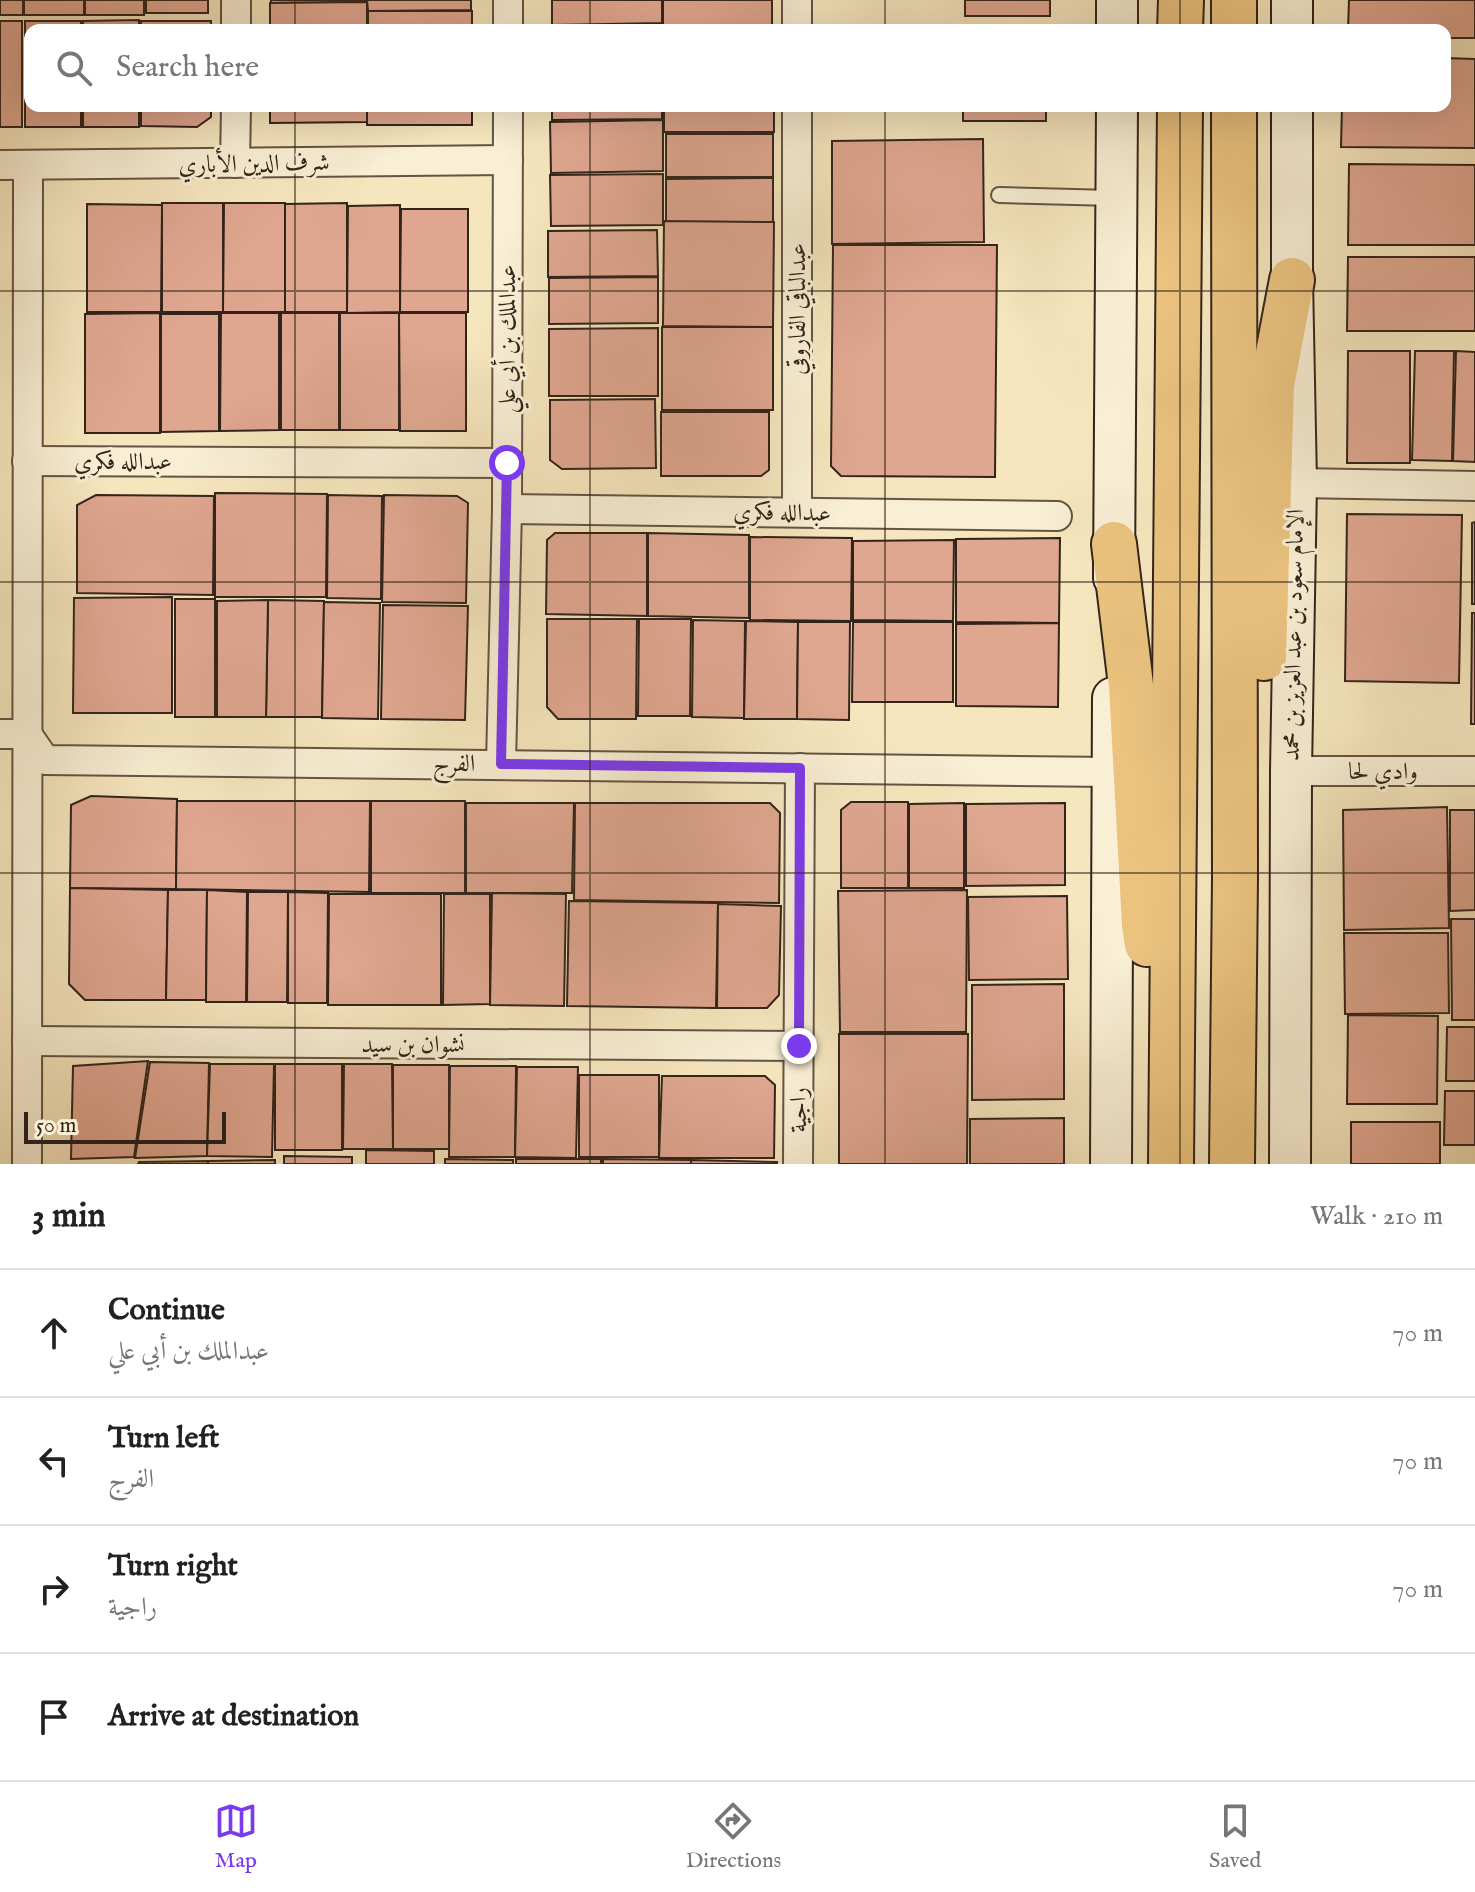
<!DOCTYPE html>
<meta charset="utf-8">
<style>
body{margin:0;font-family:"IM FELL English",Amiri,serif;background:#f6f6f6;color:#222}
.scale{position:absolute;left:24px;bottom:20px;width:202px;box-sizing:border-box;padding-left:8px;border:4px solid #32241a;border-top:0;font-size:22px;line-height:28px;white-space:nowrap;color:#32241a;-webkit-text-stroke:6px #f9efd5;paint-order:stroke}
.stop{position:absolute;width:24px;height:24px;margin:-18px;border:6px solid #7c3aed;border-radius:50%;background:#fff}
.stop.end{background:#7c3aed;border-color:#fff;box-shadow:0 2px 8px #0008}
.list{margin:0;padding:0;list-style:none}
h2{display:flex;justify-content:space-between;align-items:center;height:104px;margin:0;padding:0 32px;font-size:34px}
h2 small{font-size:26px;font-weight:400;color:#767676}
.list li{display:grid;grid-template-columns:52px 1fr auto;gap:24px;align-items:center;box-sizing:border-box;height:128px;padding:0 32px;border-top:2px solid #e0e0e0}
.list b{display:block;font-size:30px;white-space:nowrap}
.list p{margin:0;font-size:26px;white-space:nowrap;color:#767676}
.list em{font-size:26px;font-style:normal;color:#767676}
.icon{flex:none;width:44px;height:44px;fill:none;stroke:currentColor;stroke-width:2;stroke-linecap:round;stroke-linejoin:round}
.map{position:relative;flex:none;width:1475px;height:1164px;overflow:hidden}
.search{position:absolute;background:#fff;box-shadow:0 8px 32px #0002;left:24px;right:24px;top:24px;height:88px;display:flex;align-items:center;gap:20px;box-sizing:border-box;padding:0 28px;border-radius:16px;color:#767676;font-size:30px}
.sheet{height:616px;background:#fff}
nav{display:flex;justify-content:space-around;align-items:center;box-sizing:border-box;height:112px;border-top:2px solid #e0e0e0;background:#fff;font-size:22px;color:#767676}
nav a{display:grid;justify-items:center;gap:4px}
nav .on{color:#7c3aed}
.map>svg:first-child{display:block}
</style>
<div class="map">
<svg width="1475" height="1164" viewBox="0 0 1475 1164">
<rect width="100%" height="100%" fill="#f6e6be"/>
<filter id="stains"><feTurbulence type="fractalNoise" baseFrequency=".0025" numOctaves="4"/><feColorMatrix values="0 0 0 0 .2 0 0 0 0 .09 0 0 0 0 .02 0 0 0 .5 -.17"/></filter>
<radialGradient id="worn" r=".72"><stop offset=".6" stop-color="#630" stop-opacity="0"/><stop offset="1" stop-color="#630" stop-opacity=".3"/></radialGradient>
<g fill="#dfa690" stroke="#32241a" stroke-width="2">
<rect x="0" y="0" width="23" height="15"/>
<rect x="24" y="0" width="60" height="15"/>
<rect x="85" y="0" width="59" height="15"/>
<rect x="146" y="0" width="62" height="13"/>
<path d="M271 0H367V2L271 3Z"/>
<path d="M367 0H471V10L368 11Z"/>
<path d="M552 0H662V23L552 25Z"/>
<rect x="663" y="0" width="109" height="30"/>
<rect x="965" y="0" width="85" height="16"/>
<path d="M1349 0H1475V38H1445V30H1348Z"/>
<path d="M367 2V30H270V3Z"/>
<rect x="368" y="11" width="104" height="19"/>
<path d="M139 20V30H83V21Z"/>
<rect x="0" y="21" width="22" height="106"/>
<path d="M25 21H81V30H30V106H81V127H25Z"/>
<rect x="141" y="21" width="70" height="9"/>
<path d="M662 25V30H552V26Z"/>
<path d="M1445 58 1475 59V148L1341 147 1342 106H1445Z"/>
<rect x="83" y="106" width="56" height="21"/>
<path d="M141 106H211V117L197 127 141 126Z"/>
<path d="M270 106H367V122L270 123Z"/>
<rect x="367" y="106" width="105" height="19"/>
<path d="M552 106H662V119L552 120Z"/>
<rect x="664" y="106" width="110" height="26"/>
<rect x="963" y="106" width="83" height="15"/>
<path d="M663 120V171L551 173 550 122Z"/>
<rect x="666" y="134" width="107" height="43"/>
<path d="M983 139 984 242 832 244V141Z"/>
<path d="M1349 164 1475 165V245H1348Z"/>
<path d="M663 174V225L551 226 550 175Z"/>
<path d="M773 178V222H666V179Z"/>
<rect x="162" y="203" width="61" height="109"/>
<path d="M224 203H285V312H223Z"/>
<path d="M347 203V312H285V204Z"/>
<path d="M87 204 162 205 161 312H87Z"/>
<path d="M400 205V312L347 313 348 206Z"/>
<path d="M401 209H468V312H400Z"/>
<path d="M664 221 774 222 773 327 663 326Z"/>
<path d="M657 230 658 276 548 277V231Z"/>
<path d="M833 245H997L995 477 841 476 831 466Z"/>
<path d="M1348 257H1475V331H1347Z"/>
<path d="M658 277V323L549 324V278Z"/>
<path d="M160 313V433H85V314Z"/>
<path d="M221 313H279V430L220 431Z"/>
<rect x="281" y="313" width="58" height="117"/>
<rect x="340" y="313" width="59" height="117"/>
<path d="M399 313H466V431H400Z"/>
<path d="M161 314H219V431L161 432Z"/>
<rect x="662" y="327" width="111" height="83"/>
<path d="M658 328V396H549V329Z"/>
<path d="M1348 351H1410V463H1347Z"/>
<path d="M1415 351H1454L1452 461 1412 460Z"/>
<path d="M1456 351 1475 352V462L1453 461Z"/>
<path d="M655 399 656 468 562 469 550 460V400Z"/>
<path d="M661 412H769V470L761 476H661Z"/>
<path d="M215 493 327 494 326 597H215Z"/>
<path d="M96 495 214 496 213 595 77 593V505Z"/>
<path d="M328 495 382 496 381 599 327 598Z"/>
<path d="M384 495 457 496 468 503 466 603 382 602Z"/>
<path d="M1347 514 1462 515 1459 683 1345 681Z"/>
<path d="M1475 522V604H1472V523Z"/>
<path d="M555 533H647V616L546 614 547 540Z"/>
<path d="M648 533 749 535V618L648 616Z"/>
<path d="M750 537 852 538 851 621 750 620Z"/>
<path d="M1060 538 1059 623 956 622V539Z"/>
<path d="M954 540 953 621 853 620V541Z"/>
<path d="M172 597V713H73L74 598Z"/>
<rect x="175" y="599" width="40" height="118"/>
<path d="M268 600 324 601 322 717H266Z"/>
<path d="M268 600 266 717H217V601Z"/>
<path d="M324 602 380 603 378 719 322 718Z"/>
<path d="M383 605 468 606 465 720 381 719Z"/>
<path d="M1472 613H1475V724H1471Z"/>
<path d="M547 619H637L636 719H558L547 707Z"/>
<path d="M639 619H691L690 716H638Z"/>
<path d="M693 620 745 621 744 718 692 717Z"/>
<path d="M746 621 798 622 797 719H744Z"/>
<path d="M798 622H850L849 720 797 719Z"/>
<path d="M853 622H953V702H852Z"/>
<path d="M1059 623 1058 707 956 706V624Z"/>
<path d="M91 796 177 799 176 889 70 888 71 805Z"/>
<path d="M177 801H370L369 892 176 889Z"/>
<rect x="371" y="801" width="94" height="92"/>
<path d="M851 802H908V888H841V810Z"/>
<path d="M466 803H574L572 893H466Z"/>
<path d="M575 803H770L780 813 779 903 574 900Z"/>
<path d="M964 803V888H909V804Z"/>
<path d="M1065 803V885L966 886V804Z"/>
<path d="M1447 807 1449 928 1344 930 1343 810Z"/>
<path d="M1450 810H1475V910L1450 911Z"/>
<path d="M70 888 168 890 166 1000H85L69 984Z"/>
<path d="M168 890H207L206 1000H166Z"/>
<path d="M207 890 247 892 246 1002H206Z"/>
<path d="M967 890 966 1032H840L838 891Z"/>
<path d="M248 892H288L287 1002H247Z"/>
<path d="M288 892 328 893 327 1003H288Z"/>
<path d="M492 893 566 894 564 1006 490 1005Z"/>
<path d="M329 894H441V1005H328Z"/>
<path d="M444 894H490V1004L443 1005Z"/>
<path d="M1067 896 1068 979 969 980 968 897Z"/>
<path d="M569 901 718 903 716 1008 567 1006Z"/>
<path d="M718 904 781 906 779 995 767 1008H717Z"/>
<path d="M1451 919H1475V1020H1452Z"/>
<path d="M1344 933H1448L1449 1013 1345 1014Z"/>
<path d="M1064 984V1099L972 1100V985Z"/>
<path d="M1348 1015 1438 1016 1437 1104H1347Z"/>
<path d="M1447 1027H1475V1081H1446Z"/>
<path d="M839 1034H968L967 1164H839Z"/>
<path d="M148 1061 134 1157 71 1159 73 1066Z"/>
<path d="M150 1062 209 1063 207 1156 135 1158Z"/>
<path d="M210 1064H274L272 1157 207 1156Z"/>
<rect x="275" y="1064" width="67" height="86"/>
<path d="M344 1064H392L393 1149H343Z"/>
<rect x="393" y="1065" width="56" height="84"/>
<path d="M450 1066H516L515 1157H449Z"/>
<path d="M517 1067H578L576 1158 515 1157Z"/>
<rect x="579" y="1075" width="80" height="82"/>
<path d="M662 1076H765L775 1085 774 1158H659Z"/>
<path d="M1445 1091H1475V1145H1444Z"/>
<path d="M1064 1118V1164H970V1119Z"/>
<rect x="1351" y="1122" width="89" height="42"/>
<path d="M366 1150 434 1151V1164H366Z"/>
<path d="M284 1156 352 1157V1164H284Z"/>
<path d="M445 1159 513 1160V1164H445Z"/>
<rect x="516" y="1159" width="85" height="5"/>
<path d="M603 1159 691 1160V1164H603Z"/>
<path d="M275 1160V1164H208V1161Z"/>
<path d="M691 1160 777 1162V1164H691Z"/>
<path d="M208 1161V1164H138L139 1162Z"/>
</g>
<g fill="none" stroke-linecap="round" stroke-linejoin="round">
<g stroke="#635443" stroke-width="18">
<path id="lane" d="M999 195 1113 198"/>
</g>
<g stroke="#635443" stroke-width="32">
<g id="street">
<path d="M236 30V0"/>
<path d="M508 30V0"/>
<path d="M797 30V0"/>
<path d="M235 163 236 106"/>
<path d="M0 165 508 160"/>
<path d="M27 461 507 463"/>
<path d="M1296 483 1475 486"/>
<path d="M507 509 1057 516"/>
<path d="M797 512V106"/>
<path d="M0 734H27L45 760 1113 772"/>
<path d="M501 764 507 509 508 106"/>
<path d="M1291 771H1475"/>
<path d="M27 1041 799 1046"/>
<path d="M27 1164 28 165"/>
<path d="M798 1164 800 768"/>
</g>
</g>
<g stroke="#32241a" stroke-width="44">
<g id="secondary">
<path d="M1117 0V30"/>
<path d="M1292 30V0"/>
<path d="M1114 578 1117 106"/>
<path d="M1111 1164 1113 698"/>
<path d="M1290 1164 1291 771 1296 483 1292 280V106"/>
</g>
</g>
<g stroke="#32241a" stroke-width="48">
<g id="primary">
<path d="M1234 0V30"/>
<path d="M1180 30 1181 0"/>
<path d="M1114 544 1131 685 1144 925 1147 944"/>
<path d="M1264 658 1272 385 1292 280"/>
<path d="M1171 1164 1180 106"/>
<path d="M1232 1164 1235 878 1234 106"/>
</g>
</g>
<use href="#lane" stroke="#f9efd5" stroke-width="14"/>
<use href="#street" stroke="#f9efd5" stroke-width="28"/>
<use href="#secondary" stroke="#f9efd5" stroke-width="40"/>
<use href="#primary" stroke="#ebc37f" stroke-width="44"/>
</g>
<g fill="none" stroke-linecap="round" stroke-linejoin="round">
<path stroke="#7c3aed" stroke-width="10" d="M507 463 501 764 800 768 799 1046"/>
</g>
<path fill="none" stroke="#32241a" stroke-width="2" stroke-opacity="0.55" d="M295 0V30M590 0V30M885 0V30M1180 0V30M295 106V1164M590 106V1164M885 106V1164M1180 106V1164M0 291H1475M0 582H1475M0 873H1475"/>
<g text-anchor="middle" stroke-width="6" stroke-linejoin="round" paint-order="stroke">
<g font-size="24" fill="#32241a" stroke="#f9efd5">
<text transform="translate(254 163) rotate(-1)" y="8">شرف الدين الأباري</text>
<text transform="translate(797 309) rotate(-90)" y="8">عبدالباقي الفاروقي</text>
<text transform="translate(507 339) rotate(-90)" y="8">عبدالملك بن أبي علي</text>
<text x="123" y="469">عبدالله فكري</text>
<text transform="translate(782 512) rotate(1)" y="8">عبدالله فكري</text>
<text transform="translate(1293 635) rotate(-89)" y="8">الإمام سعود بن عبد العزيز بن محمد</text>
<text x="454" y="771">الفرج</text>
<text x="1383" y="779">وادي لحا</text>
<text x="413" y="1052">نشوان بن سيد</text>
<text transform="translate(798 1110) rotate(-90)" y="8">راجية</text>
</g>
</g>
<rect width="100%" height="100%" filter="url(#stains)"/>
<rect width="100%" height="100%" fill="url(#worn)"/>
</svg>
<div class="scale">50 m</div>
<div class="stop" style="left:507px;top:463px"></div>
<div class="stop end" style="left:799px;top:1046px"></div>
<div class="search"><svg class="icon" aria-label="search" viewBox="0 0 24 24"><circle cx="10" cy="10" r="6"/><path d="M15 15l6 6"/></svg>Search here</div>
</div>
<section class="sheet">
<h2>3 min<small>Walk · 210 m</small></h2>
<ul class="list">
<li><svg class="icon" aria-label="ahead" viewBox="0 0 24 24"><path d="M12 20V5M6 11l6-6 6 6"/></svg><div><b>Continue</b><p>عبدالملك بن أبي علي</p></div><em>70 m</em></li>
<li><svg class="icon" aria-label="left" viewBox="0 0 24 24"><path d="M17 20v-9H6M10 6l-5 5 5 5"/></svg><div><b>Turn left</b><p>الفرج</p></div><em>70 m</em></li>
<li><svg class="icon" aria-label="right" viewBox="0 0 24 24"><path d="M7 20v-9h11M14 6l5 5-5 5"/></svg><div><b>Turn right</b><p>راجية</p></div><em>70 m</em></li>
<li><svg class="icon" aria-label="arrive" viewBox="0 0 24 24"><path d="M6 21V4h12l-3 4 3 4H6"/></svg><div><b>Arrive at destination</b></div></li>
</ul>
</section>
<nav>
<a class="on"><svg class="icon" aria-label="map" viewBox="0 0 24 24"><path d="M3 6l6-2 6 2 6-2v14l-6 2-6-2-6 2zM9 4v14M15 6v14"/></svg>Map</a>
<a><svg class="icon" aria-label="directions" viewBox="0 0 24 24"><path d="M12 3l9 9-9 9-9-9zM9 14v-3h6M13 9l2 2-2 2"/></svg>Directions</a>
<a><svg class="icon" aria-label="saved" viewBox="0 0 24 24"><path d="M7 4h10v16l-5-4-5 4z"/></svg>Saved</a>
</nav>
